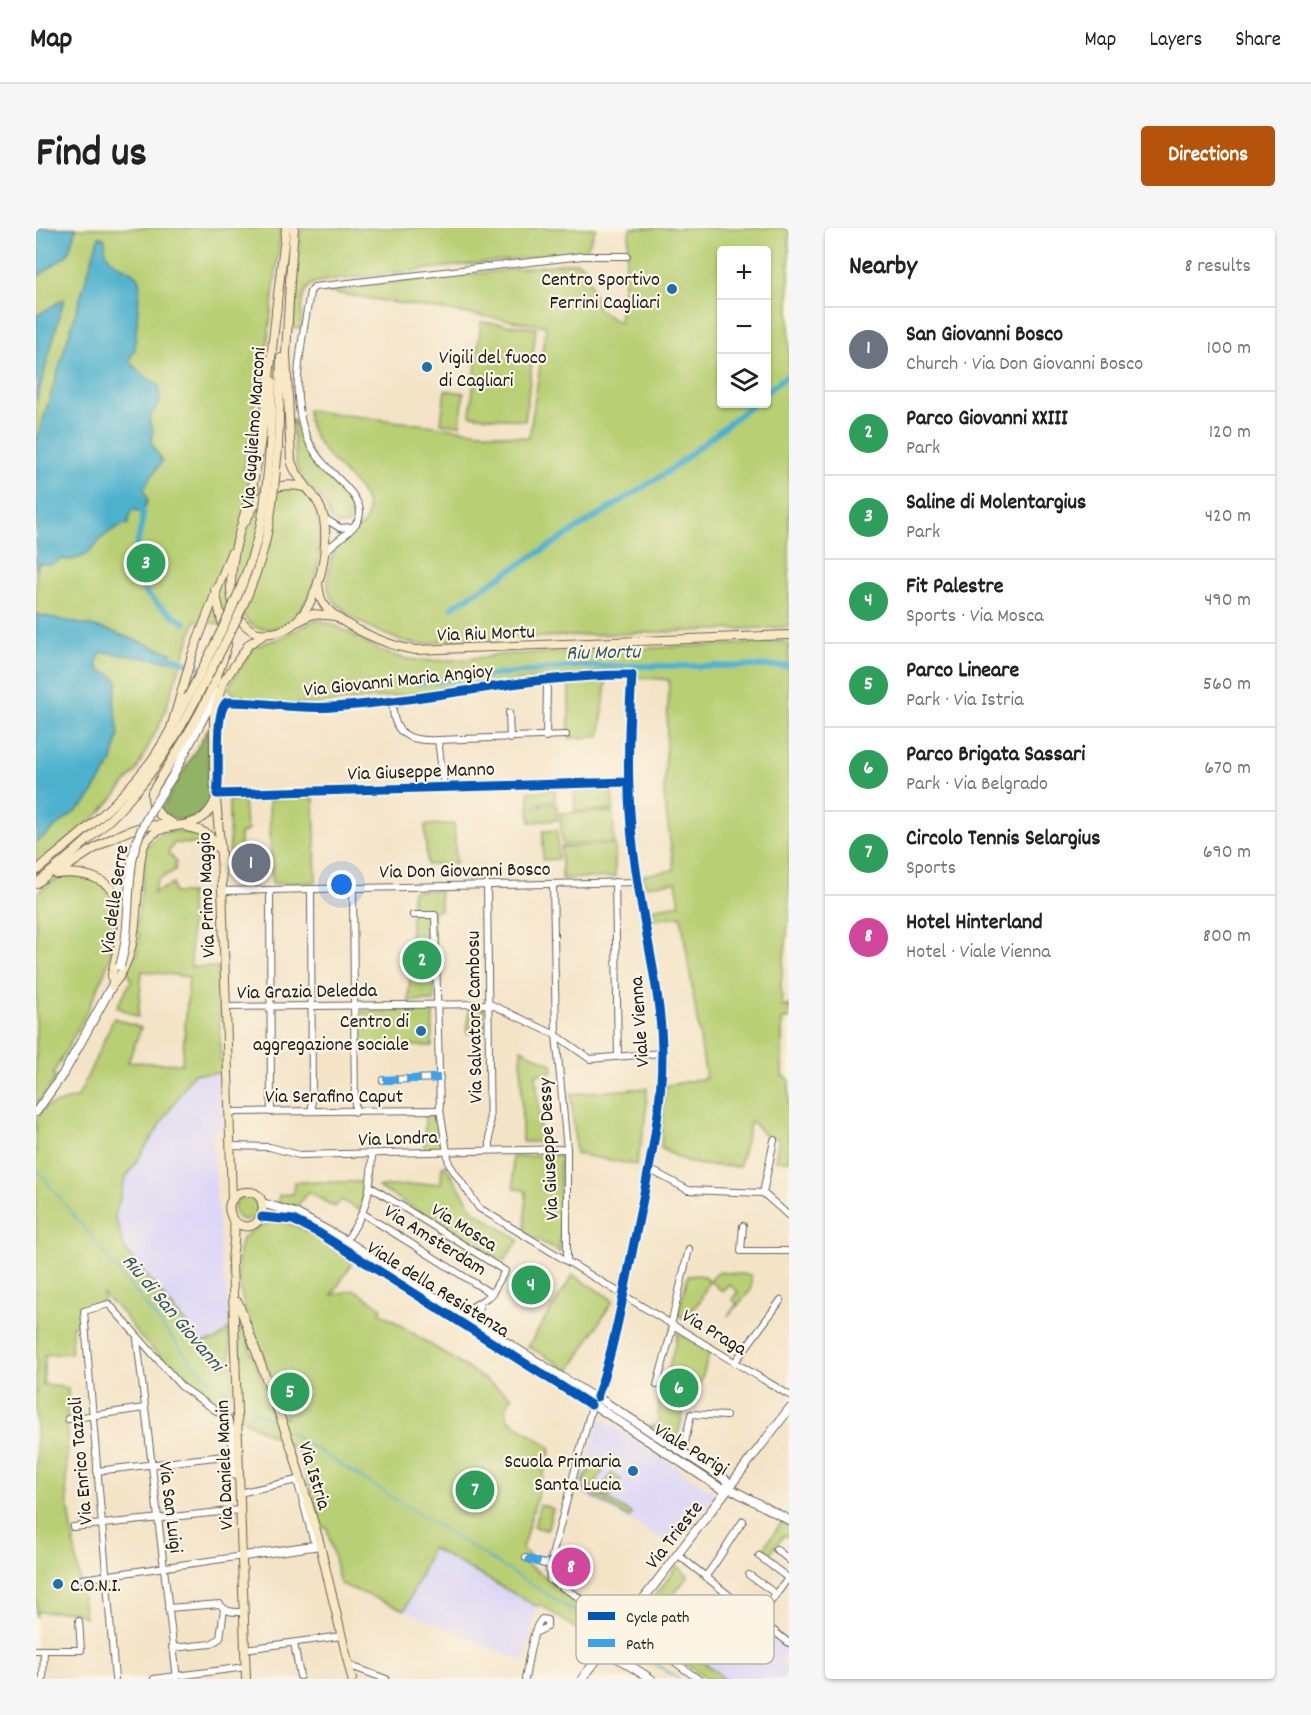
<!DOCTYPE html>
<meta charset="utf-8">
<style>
body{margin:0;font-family:Dekko,sans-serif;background:#f6f6f6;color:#222}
.controls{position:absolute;right:18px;top:18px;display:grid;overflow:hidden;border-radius:6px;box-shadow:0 2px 4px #0004}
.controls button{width:54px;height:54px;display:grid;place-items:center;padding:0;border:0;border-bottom:2px solid #e0e0e0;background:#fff;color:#222;font:30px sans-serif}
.you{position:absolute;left:306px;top:657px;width:21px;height:21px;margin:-15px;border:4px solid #fff;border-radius:50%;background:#1a73e8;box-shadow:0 0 0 9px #1a73e833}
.badge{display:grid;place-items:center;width:39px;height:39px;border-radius:50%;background:#b45309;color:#fff;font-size:20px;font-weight:700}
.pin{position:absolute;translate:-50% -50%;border:3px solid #fff;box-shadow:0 2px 6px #0006}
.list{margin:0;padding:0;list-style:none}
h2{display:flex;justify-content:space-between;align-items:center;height:78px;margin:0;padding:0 24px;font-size:26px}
h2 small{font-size:20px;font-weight:400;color:#767676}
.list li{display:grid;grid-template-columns:39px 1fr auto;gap:18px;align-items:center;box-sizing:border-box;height:84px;padding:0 24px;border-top:2px solid #e0e0e0}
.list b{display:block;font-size:22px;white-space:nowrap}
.list p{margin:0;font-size:20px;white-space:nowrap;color:#767676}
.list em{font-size:20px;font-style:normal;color:#767676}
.icon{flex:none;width:33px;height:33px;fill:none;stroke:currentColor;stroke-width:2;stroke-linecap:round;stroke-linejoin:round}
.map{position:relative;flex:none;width:753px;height:1451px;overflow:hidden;border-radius:6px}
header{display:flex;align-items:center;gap:36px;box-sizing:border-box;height:84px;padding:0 30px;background:#fff;border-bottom:2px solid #e0e0e0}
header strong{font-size:28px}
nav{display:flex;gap:33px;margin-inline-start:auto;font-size:21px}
.intro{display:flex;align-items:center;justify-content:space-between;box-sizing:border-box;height:144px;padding:0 36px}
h1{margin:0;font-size:42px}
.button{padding:15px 27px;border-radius:6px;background:#b45309;color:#fff;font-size:21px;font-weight:700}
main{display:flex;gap:36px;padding:0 36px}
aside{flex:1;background:#fff;border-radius:6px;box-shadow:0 2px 4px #0004}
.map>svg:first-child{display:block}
</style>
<header>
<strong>Map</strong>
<nav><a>Map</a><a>Layers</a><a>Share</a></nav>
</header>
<div class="intro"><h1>Find us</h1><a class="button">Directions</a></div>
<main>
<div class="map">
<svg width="753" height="1451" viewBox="0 0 753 1451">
<rect width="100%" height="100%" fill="#fcf5e5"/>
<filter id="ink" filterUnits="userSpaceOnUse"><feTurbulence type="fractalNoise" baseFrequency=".0167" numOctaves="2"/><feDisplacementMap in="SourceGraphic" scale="12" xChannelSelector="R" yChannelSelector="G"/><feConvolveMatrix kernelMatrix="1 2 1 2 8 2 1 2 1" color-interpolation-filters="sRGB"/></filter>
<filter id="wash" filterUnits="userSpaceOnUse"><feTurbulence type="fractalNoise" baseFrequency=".008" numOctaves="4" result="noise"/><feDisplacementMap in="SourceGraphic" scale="24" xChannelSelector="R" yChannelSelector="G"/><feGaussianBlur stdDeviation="1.35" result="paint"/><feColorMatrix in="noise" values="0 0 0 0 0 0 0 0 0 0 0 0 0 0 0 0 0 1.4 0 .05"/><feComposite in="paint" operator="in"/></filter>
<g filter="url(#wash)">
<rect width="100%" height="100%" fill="#f4e4c7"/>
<g fill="#dbd6f7">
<path d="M185 845 189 901 176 902 185 1033 192 1074 193 1101 180 1112 165 1114 89 1022 79 988 89 951 158 846Z"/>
<path d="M564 1189 680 1266 640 1316 629 1313 543 1264Z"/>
<path d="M396 1320 500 1378 489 1434 369 1382Z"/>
<path d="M715 1392 753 1420 745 1435 752 1442 746 1451H689L665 1432 694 1418Z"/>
</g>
<g fill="#b8cf73" stroke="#6a7648" stroke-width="1.5" fill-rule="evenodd">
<path d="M0 0H245L229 138 221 155 216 199 208 241 220 256 234 267C303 225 299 398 231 401 214 402 208 390 203 376L193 398 160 392 127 489 100 543 65 584 0 639Z"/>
<path d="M265 0H560L550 23 280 54C262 61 266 83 265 100H257Z"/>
<path d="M594 0H753V399L403 413C377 425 330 398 309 385L308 381C289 370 290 357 294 337 296 330 297 322 302 316 313 305 332 301 332 283 331 251 274 231 271 182L493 210 510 98 285 63 541 34 549 39 562 81 583 95ZM686 22H730V176H686Z"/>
<path d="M445 94 500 100 489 193 434 187Z"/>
<path d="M409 162 428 165 424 197 405 195Z"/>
<path d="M256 190 287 246 316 272 319 287 312 296 303 297 296 293 286 271 267 253 260 236Z"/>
<path d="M280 392C305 396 327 415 351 425 384 438 418 431 453 429L457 427 753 414V689L745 756 746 779 753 777V791H746V848L753 851V933L739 932 743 911 730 908 715 893 703 939C667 937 658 940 625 920L629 858 670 850 645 688 617 692 615 681 644 676 640 654 610 658 607 647 638 642 628 567 633 452 601 449V443H571L296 475 245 477 201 469 192 460 217 419 244 410Z"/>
<path d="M570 453 564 509 533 510V455Z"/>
<path d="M519 562V574L493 576V564Z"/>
<path d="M576 562 577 582 539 583 538 563Z"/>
<path d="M278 570 280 654 236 656 233 571Z"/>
<path d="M193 572 208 574 210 600 213 602 204 606V621L209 619V629H197L198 653H194Z"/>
<path d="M521 577V592L494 594 493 579Z"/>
<path d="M577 584 578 615 526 616 524 585Z"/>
<path d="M418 596 420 635 391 637 389 597Z"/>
<path d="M521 602 522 631 507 632V603Z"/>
<path d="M140 603 163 606 175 612 160 616 138 615 132 625 140 633 139 642 122 652 117 665 137 656 138 665H154L155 739H182L185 845 157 846 89 951 79 988 89 1022 165 1114 180 1112 193 1101 197 1159 204 1161 202 1099 207 1100 237 1183 250 1191C238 1136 188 1070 206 1011 245 972 280 1011 317 1034L296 1067 319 1062 346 1080 344 1084 476 1169 469 1181 472 1191 515 1220 486 1321 493 1327 487 1334 582 1396 565 1418 505 1377 500 1378 396 1320 369 1382 304 1356 291 1300 286 1299 262 1222 168 1171 103 1108 88 1087 67 1066V1073L43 1081 44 1094 36 1099 35 1125 9 1127 7 1156 32 1160 30 1261 49 1389 37 1383 1 1384 0 1389V891L9 879 42 869 78 790 105 800 92 834 146 836 153 749 106 743 102 789 81 779 95 753 92 742 97 727H101L102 723 100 722 104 707 100 704 111 619 123 606Z"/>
<path d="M579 617V649L526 651 525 619Z"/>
<path d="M31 648C141 645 39 804 17 846L20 850 0 877V665L23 650Z"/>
<path d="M404 662V682L397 683 398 773H373L376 663Z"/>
<path d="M448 780 449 805H431L433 781Z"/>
<path d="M323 783H397L396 818H323Z"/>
<path d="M485 821 516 836 517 844 500 846 505 914H486Z"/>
<path d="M611 860 610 892 600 937 540 926 535 866Z"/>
<path d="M389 887H401L407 922 388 923Z"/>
<path d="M524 927V1024L489 1005 490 963 478 960 476 929Z"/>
<path d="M409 937 438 983 483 1012 468 1033 342 959 405 955 406 938Z"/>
<path d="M258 954H331L323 982 305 972 299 979 272 964 261 978 242 975 243 967 257 966Z"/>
<circle cx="210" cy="980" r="12"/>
<path d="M682 1044 715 1047V1062L692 1088 701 1076 696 1071 702 1064 693 1056 686 1063 674 1053Z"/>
<path d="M537 1047 577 1072 534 1143 492 1118Z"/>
<path d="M659 1047 668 1048 673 1053 664 1073 648 1090 642 1087 652 1048Z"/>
<path d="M642 1105 674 1123 663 1161H653L640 1215 615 1198 622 1197 623 1159H628Z"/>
<path d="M558 1235 568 1241 557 1260 546 1254Z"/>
<path d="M575 1246 585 1251 574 1270 564 1264Z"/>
<path d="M550 1259 596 1286 593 1290 548 1263Z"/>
<path d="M504 1276 517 1281 511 1302 498 1299Z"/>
<path d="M745 1295 753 1299V1309L748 1307 733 1327 726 1322Z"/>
<path d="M641 1338 652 1348 627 1380 658 1394 689 1418 665 1432 689 1451H670L604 1402V1389Z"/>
</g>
<path fill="#92b265" stroke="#576740" stroke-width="1.5" d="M172 501 174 573 168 588C151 592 138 596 124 583Z"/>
<g fill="#4eb1cd" stroke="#356674" stroke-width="1.5">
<path d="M0 0H40L32 26 0 50Z"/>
<path d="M63 8 69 11C66 40 94 36 104 52L99 121 93 133 103 144 123 158 124 174 114 188V195L117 203 115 214 126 233 108 260 112 272 106 285 100 282 95 283 92 296C58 303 57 338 26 331L15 337 3 335 0 344V215Z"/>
<path d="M28 71 0 175V88Z"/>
<path d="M0 386 72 402 135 425 132 433 66 424 61 433 63 442 74 446 82 453 78 472 83 507 75 536 51 574 0 615Z"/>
</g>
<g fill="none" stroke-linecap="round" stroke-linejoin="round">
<g stroke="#4eb1cd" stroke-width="1.5">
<path d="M0 940 144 1120 162 1141 196 1168"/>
<path d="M205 1174 244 1198"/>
<path d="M253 1204 577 1408"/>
<path d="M581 1411 643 1451"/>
</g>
<g stroke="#4eb1cd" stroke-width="6">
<path d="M730 164 753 146"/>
<path d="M107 284C107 295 103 306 101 317 94 362 116 373 149 395"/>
<path d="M416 379 633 243 717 176"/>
<path d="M127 427 169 441"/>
<path d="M382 455 542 438H753"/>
</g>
</g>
</g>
<g filter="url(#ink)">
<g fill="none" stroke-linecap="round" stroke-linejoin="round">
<g stroke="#686258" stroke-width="8">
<g id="minor">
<path d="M288 290 304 300 315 299"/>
<path d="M289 324C299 312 325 300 324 283 323 265 290 242 280 226 248 180 266 116 274 64L278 59 546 28H591"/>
<path d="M357 472C355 505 371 514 402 512"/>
<path d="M473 485 474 511"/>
<path d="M510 509 511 457"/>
<path d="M408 559 402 512 530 507"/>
<path d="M579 654 582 829"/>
<path d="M451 656 454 921"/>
<path d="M517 656 520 807 531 921V1033"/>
<path d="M317 660 319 884"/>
<path d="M275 661 276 883"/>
<path d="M234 662 235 884"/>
<path d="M185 663 602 654"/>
<path d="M377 687H399L404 882 413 936 443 980 753 1167"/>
<path d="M189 779 454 776 520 807 554 831 626 825"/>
<path d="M347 852 404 850"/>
<path d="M193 884 404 882"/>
<path d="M194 918 234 919 263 927 531 921"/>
<path d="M613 941 652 962 727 965 753 988"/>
<path d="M335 959 469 1043 455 1067 425 1086"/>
<path d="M727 965 738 912"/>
<path d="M326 985 456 1066"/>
<path d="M707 998 705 1023H753"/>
<path d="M310 1013C331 982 335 964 336 927"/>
<path d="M444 1075 441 1087 446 1098"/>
<path d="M635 1097 653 1021"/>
<path d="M101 1111 141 1451"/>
<path d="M699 1134 745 1072"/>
<path d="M621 1157 637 1098"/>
<path d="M561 1169C579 1118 588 1063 599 1010 611 949 626 888 626 826 626 771 610 710 602 655 590 584 591 519 596 447 495 446 396 473 296 479 260 482 225 473 191 474 177 484 185 546 181 566L591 554"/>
<path d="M556 1178 513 1339 514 1352 589 1397 662 1451"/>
<path d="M32 1191 108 1180"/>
<path d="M647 1224 655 1186 690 1188"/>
<path d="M61 1243 196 1227 198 1245 202 1250"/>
<path d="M203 1265 261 1252 277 1311 284 1317"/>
<path d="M37 1299 204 1282"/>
<path d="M740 1321 753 1332"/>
<path d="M641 1326 753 1415"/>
<path d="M723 1328 752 1350"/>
<path d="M490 1330 508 1336 516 1333"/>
<path d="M713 1347 740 1366"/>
<path d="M669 1349C684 1331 693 1312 707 1293"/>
<path d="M46 1351 207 1328"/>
<path d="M132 1380 184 1376C190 1385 198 1384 208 1384"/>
<path d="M722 1391 753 1349"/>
<path d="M258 1415 264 1448"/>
<path d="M136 1420 175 1416 184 1410 188 1381"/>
<path d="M209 1421 305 1408"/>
<path d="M0 1422H45L43 1393"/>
<path d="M312 1437 350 1451"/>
<path d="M7 1451 8 1422"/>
<path d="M79 1451 48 1083 73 1076 145 1158 192 1191 196 1204V1227"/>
<path d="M118 1451 210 1439"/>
<path d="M489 1451C492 1437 496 1399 506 1391L511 1392V1399L499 1405"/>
</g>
</g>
<g stroke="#686258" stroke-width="10">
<g id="tertiary">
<path d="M136 549 181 464"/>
<path d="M0 884 29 843 78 754"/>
<path d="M226 975 259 985 310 1013 557 1169"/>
<path d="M226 989 257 992 283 1005 555 1177"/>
<path d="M564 1171 690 1252 693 1260"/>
<path d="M561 1179 684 1260H693L753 1292"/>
<path d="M208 1328 284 1317"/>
<path d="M569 1422 615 1451"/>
<path d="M546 1451 753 1181"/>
</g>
</g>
<g stroke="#686258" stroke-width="10">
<g id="secondary">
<path d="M255 39 258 0"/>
<path d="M241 78C234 134 230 191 219 246 211 285 194 321 195 362 196 377 201 392 214 401 220 406 228 406 236 405 279 401 294 327 288 291 284 267 262 256 255 233L250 126 255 36"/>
<path d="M240 83 250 0"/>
<path d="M234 218 236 153"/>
<path d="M242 219 245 130"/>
<path d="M209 294C224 265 235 252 269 259"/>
<path d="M282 355C283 361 283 368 286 373 298 396 355 419 380 422L753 407"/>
<path d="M179 362 191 417"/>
<path d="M261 394 277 386 300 388"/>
<path d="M135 500 156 427 195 325"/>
<path d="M136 595C123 589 115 579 116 564 144 518 178 470 191 417"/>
<path d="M151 599C166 602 176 606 183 621"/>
<path d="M0 643C40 610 80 579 112 537 128 517 139 492 152 469"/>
<path d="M20 646C54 624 89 594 132 597"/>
<path d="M21 646C51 642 84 653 86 688 87 708 79 728 76 747L77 755"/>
<path d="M0 656C72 598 116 557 159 473"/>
<path d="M76 758C102 729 99 685 103 649 104 638 104 627 108 617 124 585 166 612 180 570"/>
<path d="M196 971 185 626 178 550V487L186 456 213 416 229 406"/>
<path d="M197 992C225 1017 241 961 209 964 202 964 197 969 194 975 191 983 197 989 198 997 200 1010 196 1023 196 1035L210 1451"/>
<path d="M202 1074 257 1224 283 1313 316 1451"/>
</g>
</g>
<use href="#minor" stroke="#fff" stroke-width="6"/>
<use href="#tertiary" stroke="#fff" stroke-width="8"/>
<use href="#secondary" stroke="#f8e8c3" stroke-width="8"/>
<g stroke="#686258" stroke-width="10" stroke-linecap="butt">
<path id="tertiary-bridge" d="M84 738C95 701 90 665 97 628 103 599 120 574 136 549"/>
</g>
<g stroke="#686258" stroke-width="10" stroke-linecap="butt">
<g id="secondary-bridge">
<path d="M152 469C180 414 210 360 224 300 230 273 232 246 234 218"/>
<path d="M159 473C184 423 214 373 228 319 236 286 239 253 242 219"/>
</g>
</g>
<use href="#tertiary-bridge" stroke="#fff" stroke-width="8"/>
<use href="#secondary-bridge" stroke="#f8e8c3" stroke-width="8"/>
<g stroke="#3da2ea" stroke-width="8" stroke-dasharray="15 8" stroke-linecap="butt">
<path d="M347 852 404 850"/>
<path d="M490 1330 508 1336 516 1333"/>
</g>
<g stroke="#fcf5e5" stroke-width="13">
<g id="cycleway">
<path d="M226 989 257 992 283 1005 555 1177"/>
<path d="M561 1169C579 1118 588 1063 599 1010 611 949 626 888 626 826 626 771 610 710 602 655 590 584 591 519 596 447 495 446 396 473 296 479 260 482 225 473 191 474 177 484 185 546 181 566L591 554"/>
</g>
</g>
<use href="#cycleway" stroke="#0057b8" stroke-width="9"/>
</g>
</g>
<g fill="#1f6fb2" stroke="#fcf5e5" stroke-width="2">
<circle cx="636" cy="61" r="6"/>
<circle cx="391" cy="139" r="6"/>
<circle cx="385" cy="803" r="6"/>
<circle cx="597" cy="1243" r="6"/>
<circle cx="22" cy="1356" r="6"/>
</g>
<g text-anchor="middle" stroke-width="4.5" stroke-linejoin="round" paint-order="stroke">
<g font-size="20" fill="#1c1c1c" stroke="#fcf5e5" text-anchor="end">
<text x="624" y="57">Centro Sportivo<tspan x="624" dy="23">Ferrini Cagliari</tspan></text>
<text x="403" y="135" text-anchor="start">Vigili del fuoco<tspan x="403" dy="23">di Cagliari</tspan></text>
<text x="373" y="799">Centro di<tspan x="373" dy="23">aggregazione sociale</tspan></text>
<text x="585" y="1239">Scuola Primaria<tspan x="585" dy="23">Santa Lucia</tspan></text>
<text x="34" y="1363" text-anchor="start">C.O.N.I.</text>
</g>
<g font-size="20" fill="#1c1c1c" stroke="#fcf5e5">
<text transform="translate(216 200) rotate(-86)" y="7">Via Guglielmo Marconi</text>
<text transform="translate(450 404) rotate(-2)" y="7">Via Riu Mortu</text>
<text transform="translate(362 451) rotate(-6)" y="7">Via Giovanni Maria Angioy</text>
<text transform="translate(385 542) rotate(-2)" y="7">Via Giuseppe Manno</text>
<text transform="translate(429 641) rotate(-1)" y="7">Via Don Giovanni Bosco</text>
<text transform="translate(169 667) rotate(-92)" y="7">Via Primo Maggio</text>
<text transform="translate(77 671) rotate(-82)" y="7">Via delle Serre</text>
<text transform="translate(271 762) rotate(-1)" y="7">Via Grazia Deledda</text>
<text transform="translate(437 789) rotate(-91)" y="7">Via Salvatore Cambosu</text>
<text transform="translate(602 794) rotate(-94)" y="7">Viale Vienna</text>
<text x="298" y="874">Via Serafino Caput</text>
<text transform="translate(362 909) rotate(-2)" y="7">Via Londra</text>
<text transform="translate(511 921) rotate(-93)" y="7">Via Giuseppe Dessy</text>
<text transform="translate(429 998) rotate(32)" y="7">Via Mosca</text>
<text transform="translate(400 1011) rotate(32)" y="7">Via Amsterdam</text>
<text transform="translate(403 1060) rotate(32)" y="7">Viale della Resistenza</text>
<text transform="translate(679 1103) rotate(31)" y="7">Via Praga</text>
<text transform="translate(656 1220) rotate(31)" y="7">Viale Parigi</text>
<text transform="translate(43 1233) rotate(-95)" y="7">Via Enrico Tazzoli</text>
<text transform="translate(187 1237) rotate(-92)" y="7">Via Daniele Manin</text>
<text transform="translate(280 1247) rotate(73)" y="7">Via Istria</text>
<text transform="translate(136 1279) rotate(83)" y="7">Via San Luigi</text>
<text transform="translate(637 1306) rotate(-52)" y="7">Via Trieste</text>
</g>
<g font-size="21" font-style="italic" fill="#305863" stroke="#fcf5e5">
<text transform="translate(567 423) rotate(-1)" y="7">Riu Mortu</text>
<text transform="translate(138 1084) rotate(50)" y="7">Riu di San Giovanni</text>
</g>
</g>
<rect x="540" y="1367" width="198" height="69" rx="9" fill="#fcf5e5" stroke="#b9b4a9" stroke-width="1.5"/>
<rect x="552" y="1384" width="27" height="8" fill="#0057b8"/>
<rect x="552" y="1411" width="27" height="8" fill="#3da2ea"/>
<g font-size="16" fill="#1c1c1c">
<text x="590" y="1394">Cycle path</text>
<text x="590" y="1421">Path</text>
</g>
</svg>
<div class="controls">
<button>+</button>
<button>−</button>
<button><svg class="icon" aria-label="layers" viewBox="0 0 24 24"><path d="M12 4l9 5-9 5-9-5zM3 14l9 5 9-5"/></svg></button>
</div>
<div class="you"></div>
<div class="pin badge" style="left:215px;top:635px;background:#6b7280">1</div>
<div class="pin badge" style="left:386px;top:732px;background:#2e9e5b">2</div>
<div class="pin badge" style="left:110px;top:335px;background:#2e9e5b">3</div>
<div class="pin badge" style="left:495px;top:1057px;background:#2e9e5b">4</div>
<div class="pin badge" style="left:254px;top:1164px;background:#2e9e5b">5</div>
<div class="pin badge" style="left:643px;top:1160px;background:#2e9e5b">6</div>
<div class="pin badge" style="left:439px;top:1262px;background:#2e9e5b">7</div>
<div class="pin badge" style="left:535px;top:1339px;background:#d1479c">8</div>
</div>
<aside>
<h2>Nearby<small>8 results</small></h2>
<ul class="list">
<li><span class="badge" style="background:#6b7280">1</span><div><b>San Giovanni Bosco</b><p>Church · Via Don Giovanni Bosco</p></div><em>100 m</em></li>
<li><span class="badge" style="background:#2e9e5b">2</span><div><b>Parco Giovanni XXIII</b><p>Park</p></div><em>120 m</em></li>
<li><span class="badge" style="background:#2e9e5b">3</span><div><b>Saline di Molentargius</b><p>Park</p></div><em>420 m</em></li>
<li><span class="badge" style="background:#2e9e5b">4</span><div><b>Fit Palestre</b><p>Sports · Via Mosca</p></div><em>490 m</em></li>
<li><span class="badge" style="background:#2e9e5b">5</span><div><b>Parco Lineare</b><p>Park · Via Istria</p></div><em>560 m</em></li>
<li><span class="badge" style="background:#2e9e5b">6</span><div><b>Parco Brigata Sassari</b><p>Park · Via Belgrado</p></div><em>670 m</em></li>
<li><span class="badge" style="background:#2e9e5b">7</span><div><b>Circolo Tennis Selargius</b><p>Sports</p></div><em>690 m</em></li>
<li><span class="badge" style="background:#d1479c">8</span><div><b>Hotel Hinterland</b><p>Hotel · Viale Vienna</p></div><em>800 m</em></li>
</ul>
</aside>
</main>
